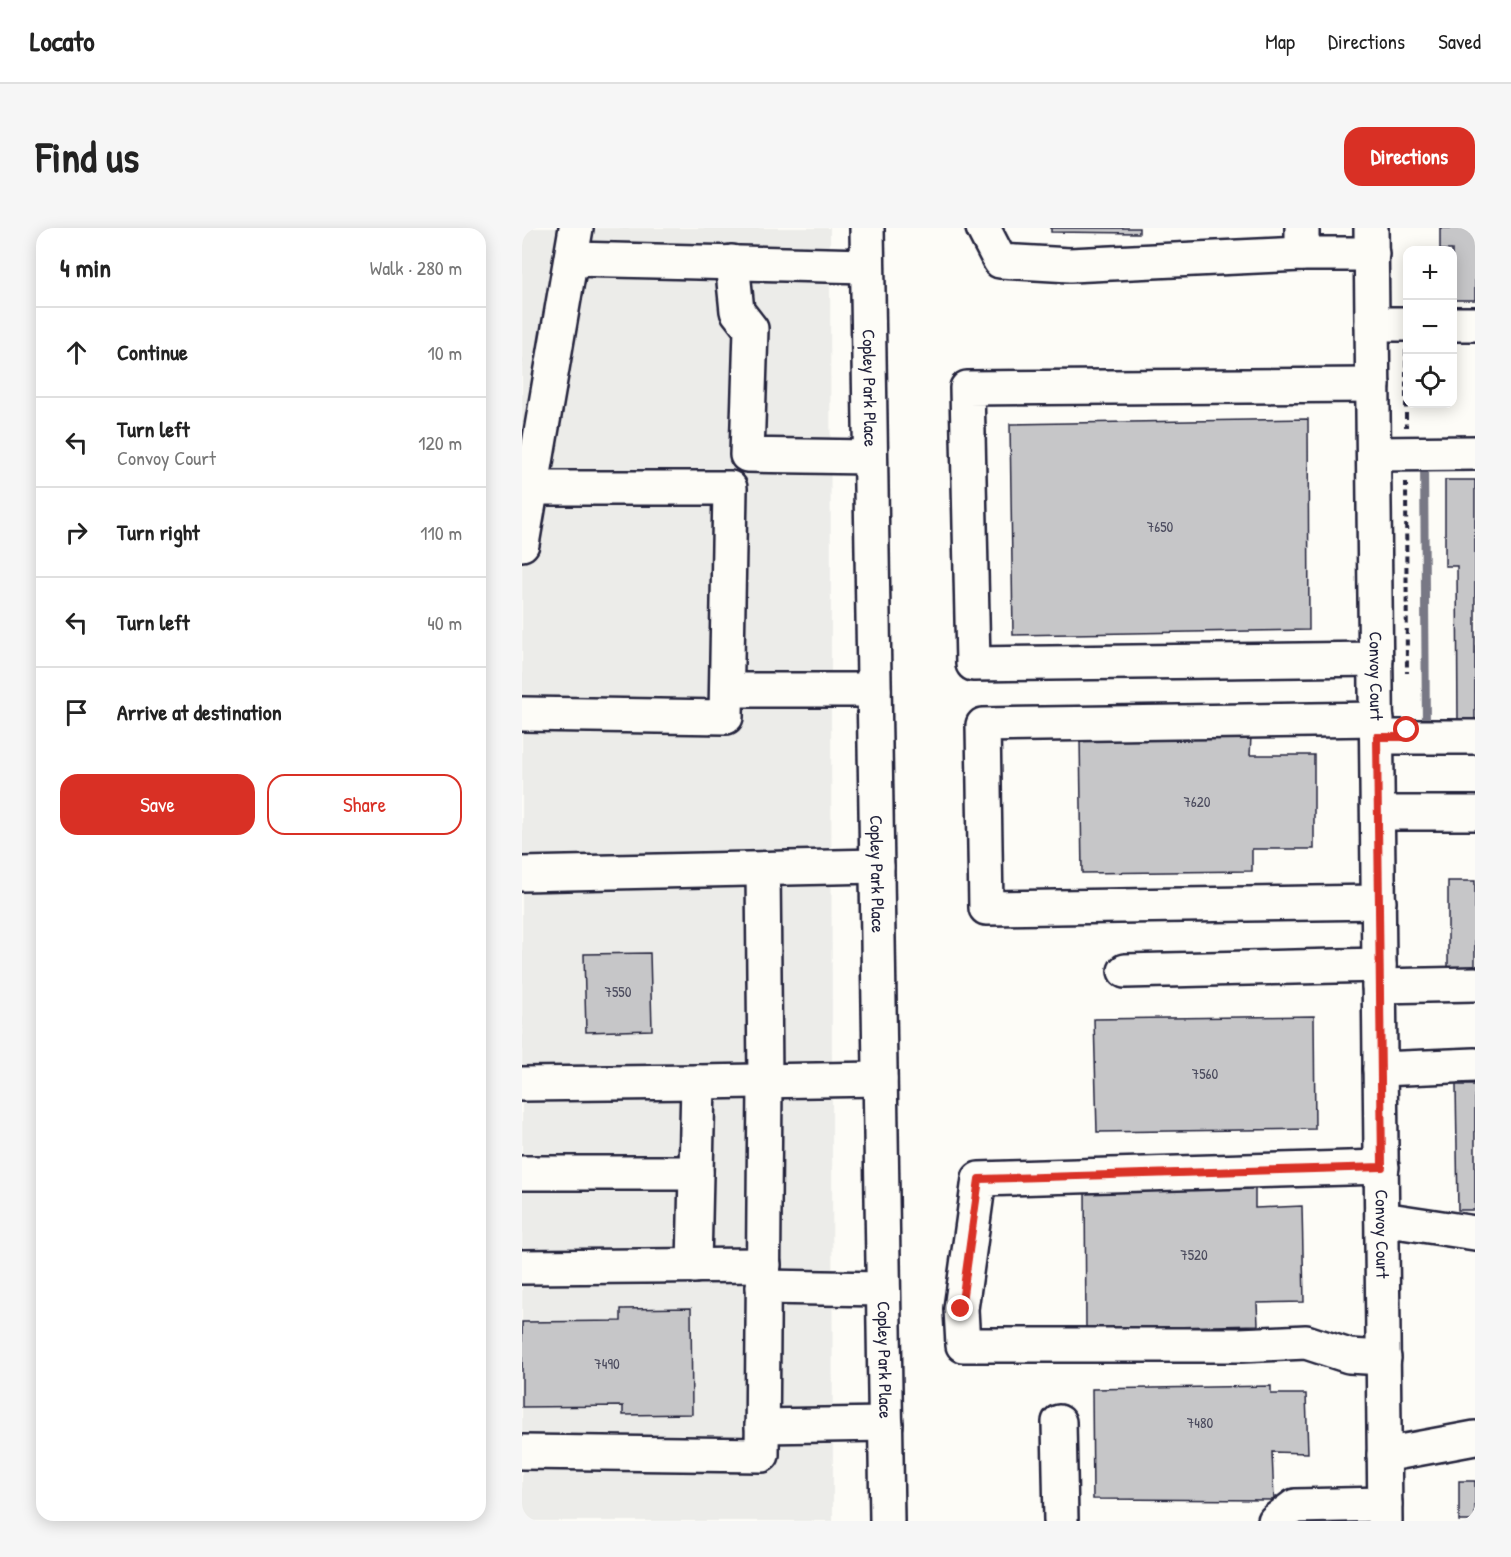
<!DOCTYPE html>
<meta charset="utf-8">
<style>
body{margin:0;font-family:"Patrick Hand",sans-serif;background:#f6f6f6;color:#222}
.controls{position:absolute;right:18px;top:18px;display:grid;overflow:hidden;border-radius:12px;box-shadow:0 3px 15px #0003}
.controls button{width:54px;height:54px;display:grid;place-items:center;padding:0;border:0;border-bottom:2px solid #e0e0e0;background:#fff;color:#222;font:30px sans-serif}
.stop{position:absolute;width:18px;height:18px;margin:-14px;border:4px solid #d93025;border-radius:50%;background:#fff}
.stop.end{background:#d93025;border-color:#fff;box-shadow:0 2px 6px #0008}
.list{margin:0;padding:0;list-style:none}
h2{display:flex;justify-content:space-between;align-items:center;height:78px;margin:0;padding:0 24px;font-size:26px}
h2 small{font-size:20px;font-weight:400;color:#767676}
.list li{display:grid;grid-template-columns:39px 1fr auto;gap:18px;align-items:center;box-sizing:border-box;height:90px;padding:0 24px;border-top:2px solid #e0e0e0}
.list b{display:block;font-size:22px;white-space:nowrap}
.list p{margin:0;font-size:20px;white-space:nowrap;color:#767676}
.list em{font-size:20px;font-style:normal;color:#767676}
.actions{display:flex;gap:12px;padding:18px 24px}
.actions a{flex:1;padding:14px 0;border:2px solid #d93025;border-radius:18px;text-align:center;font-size:21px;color:#d93025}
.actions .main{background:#d93025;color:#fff}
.icon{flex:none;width:33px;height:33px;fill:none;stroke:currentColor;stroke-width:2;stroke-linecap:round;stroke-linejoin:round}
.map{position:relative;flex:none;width:953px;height:1293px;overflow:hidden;border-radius:18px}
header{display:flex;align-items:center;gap:36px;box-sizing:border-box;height:84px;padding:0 30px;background:#fff;border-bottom:2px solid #e0e0e0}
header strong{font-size:28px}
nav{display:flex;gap:33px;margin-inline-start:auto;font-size:21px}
.intro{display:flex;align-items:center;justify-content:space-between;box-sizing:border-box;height:144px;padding:0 36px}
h1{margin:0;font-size:42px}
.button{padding:15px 27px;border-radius:18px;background:#d93025;color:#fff;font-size:21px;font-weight:700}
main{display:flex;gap:36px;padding:0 36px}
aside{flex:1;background:#fff;border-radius:18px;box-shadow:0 3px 15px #0003}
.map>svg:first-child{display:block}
</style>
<header>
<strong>Locato</strong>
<nav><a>Map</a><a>Directions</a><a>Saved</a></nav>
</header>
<div class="intro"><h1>Find us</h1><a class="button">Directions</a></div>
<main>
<aside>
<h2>4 min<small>Walk · 280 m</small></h2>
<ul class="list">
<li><svg class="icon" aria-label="ahead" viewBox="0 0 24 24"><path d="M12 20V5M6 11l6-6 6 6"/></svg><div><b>Continue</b></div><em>10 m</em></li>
<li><svg class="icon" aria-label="left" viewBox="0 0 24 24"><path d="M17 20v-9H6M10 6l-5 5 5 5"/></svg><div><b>Turn left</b><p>Convoy Court</p></div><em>120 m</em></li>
<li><svg class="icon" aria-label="right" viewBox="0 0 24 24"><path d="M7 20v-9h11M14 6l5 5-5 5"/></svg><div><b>Turn right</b></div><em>110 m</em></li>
<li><svg class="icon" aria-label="left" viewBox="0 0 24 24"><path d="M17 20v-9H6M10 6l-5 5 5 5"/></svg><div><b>Turn left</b></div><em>40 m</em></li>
<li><svg class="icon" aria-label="arrive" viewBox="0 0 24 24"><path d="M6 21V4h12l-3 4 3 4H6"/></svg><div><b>Arrive at destination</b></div></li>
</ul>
<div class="actions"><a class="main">Save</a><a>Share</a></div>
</aside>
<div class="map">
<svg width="953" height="1293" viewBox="0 0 953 1293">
<rect width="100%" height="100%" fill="#fdfcf7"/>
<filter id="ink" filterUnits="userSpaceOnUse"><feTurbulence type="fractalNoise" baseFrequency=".0167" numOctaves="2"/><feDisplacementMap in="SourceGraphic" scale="12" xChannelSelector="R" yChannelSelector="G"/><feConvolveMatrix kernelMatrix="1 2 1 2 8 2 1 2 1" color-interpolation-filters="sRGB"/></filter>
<g filter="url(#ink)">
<path fill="#ecece9" d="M0 0H308L311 1293H0Z"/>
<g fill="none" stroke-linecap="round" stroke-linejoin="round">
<path stroke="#787885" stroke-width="8" d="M902 234 904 501"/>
</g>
<g fill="#c6c6c8" stroke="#22223b" stroke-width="1.5">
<path d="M529 0H617V5L529 4Z"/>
<path d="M918 0H953V72H930V22H918Z"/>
<path d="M786 191 787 402 491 407 488 196Z"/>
<path d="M923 252H953V495H936L935 338H923Z"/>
<path d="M729 508 728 527H792V621H730V643L560 645 558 509Z"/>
<rect x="926" y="653" width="27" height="88"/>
<path d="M128 725 130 802 64 804 62 726Z"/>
<path d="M792 788 793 901 575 904 572 791Z"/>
<path d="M934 857H953V982H936Z"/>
<path d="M733 959V980L780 978 782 1074 735 1075 736 1097 564 1101 563 962Z"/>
<path d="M169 1080 170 1186 101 1187V1178L0 1179V1094L99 1093V1081Z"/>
<path d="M749 1158V1166H784L786 1225 750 1224 752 1272 571 1271 570 1161Z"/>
<rect x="937" y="1253" width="16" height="40"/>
</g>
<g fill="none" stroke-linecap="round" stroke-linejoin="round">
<g stroke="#22223b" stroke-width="38">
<g id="minor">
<path d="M461 0 478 33 548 37 780 26"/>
<path d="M780 0V26H850"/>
<path id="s1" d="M849 0 863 1293"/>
<path d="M50 31 345 38"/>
<path d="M210 34 215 83 229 101 225 227 348 229"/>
<path d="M850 96H886"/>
<path d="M930 96H953"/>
<path d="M851 157 445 160 451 436 854 431"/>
<path d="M852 226 953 225"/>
<path d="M0 316 54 0"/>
<path d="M205 462H352"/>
<path d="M0 486 204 489 208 260H10"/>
<path d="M855 491 461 497 464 680 857 674"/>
<path d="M855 509H953"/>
<path d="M856 585H953"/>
<path d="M0 646 355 638"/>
<path d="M603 743 857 737"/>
<path d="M857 758 953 756"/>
<path d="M858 841 953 837"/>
<path d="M0 856 176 854"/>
<path d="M860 939 457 951 439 1081 441 1117H718L784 1114 827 1128 862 1130"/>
<path d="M0 945H174L176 854 358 851"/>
<path d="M860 991 953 1005"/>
<path d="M172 1038 174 945"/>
<path d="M0 1039 242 1037"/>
<path d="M241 1059 361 1061"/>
<path d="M537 1194 539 1293"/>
<path d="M240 1198 364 1196"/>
<path d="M0 1224 240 1227 243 852 241 641"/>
<path d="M862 1227 953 1210"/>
<path d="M753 1293 773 1278 863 1276"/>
</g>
</g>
<g stroke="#22223b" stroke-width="38">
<g id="major">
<path id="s2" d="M345 0 365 1293"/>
</g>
</g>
<g stroke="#22223b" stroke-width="4" stroke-dasharray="6 4.5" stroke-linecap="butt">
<path d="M884 122V199"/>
<path d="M884 254 885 445"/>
</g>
<use href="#minor" stroke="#fdfcf7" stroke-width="33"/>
<use href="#major" stroke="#fdfcf7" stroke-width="33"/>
</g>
</g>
<g fill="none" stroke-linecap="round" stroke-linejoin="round" filter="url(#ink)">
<path stroke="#d93025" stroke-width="8" d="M439 1081 457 951 860 939 855 509H885V502"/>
</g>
<g text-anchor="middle" stroke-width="5" stroke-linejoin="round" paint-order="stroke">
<g font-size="15" fill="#4b4b5e">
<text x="638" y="304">7650</text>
<text x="675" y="579">7620</text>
<text x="96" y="769">7550</text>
<text x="683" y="851">7560</text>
<text x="672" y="1032">7520</text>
<text x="85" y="1141">7490</text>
<text x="678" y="1200">7480</text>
</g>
<g font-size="18" fill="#22223b" stroke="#fdfcf7">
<text dy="6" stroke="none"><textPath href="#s2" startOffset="160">Copley Park Place</textPath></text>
<text dy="6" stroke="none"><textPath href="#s1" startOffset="448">Convoy Court</textPath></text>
<text dy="6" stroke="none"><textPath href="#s2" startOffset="646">Copley Park Place</textPath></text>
<text dy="6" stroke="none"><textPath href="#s1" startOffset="1006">Convoy Court</textPath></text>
<text dy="6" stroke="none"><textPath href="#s2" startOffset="1132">Copley Park Place</textPath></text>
</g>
</g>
</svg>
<div class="controls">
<button>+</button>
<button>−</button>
<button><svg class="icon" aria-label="locate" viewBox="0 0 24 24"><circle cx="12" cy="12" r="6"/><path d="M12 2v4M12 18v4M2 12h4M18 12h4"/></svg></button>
</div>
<div class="stop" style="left:885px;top:502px"></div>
<div class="stop end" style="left:439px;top:1081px"></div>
</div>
</main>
